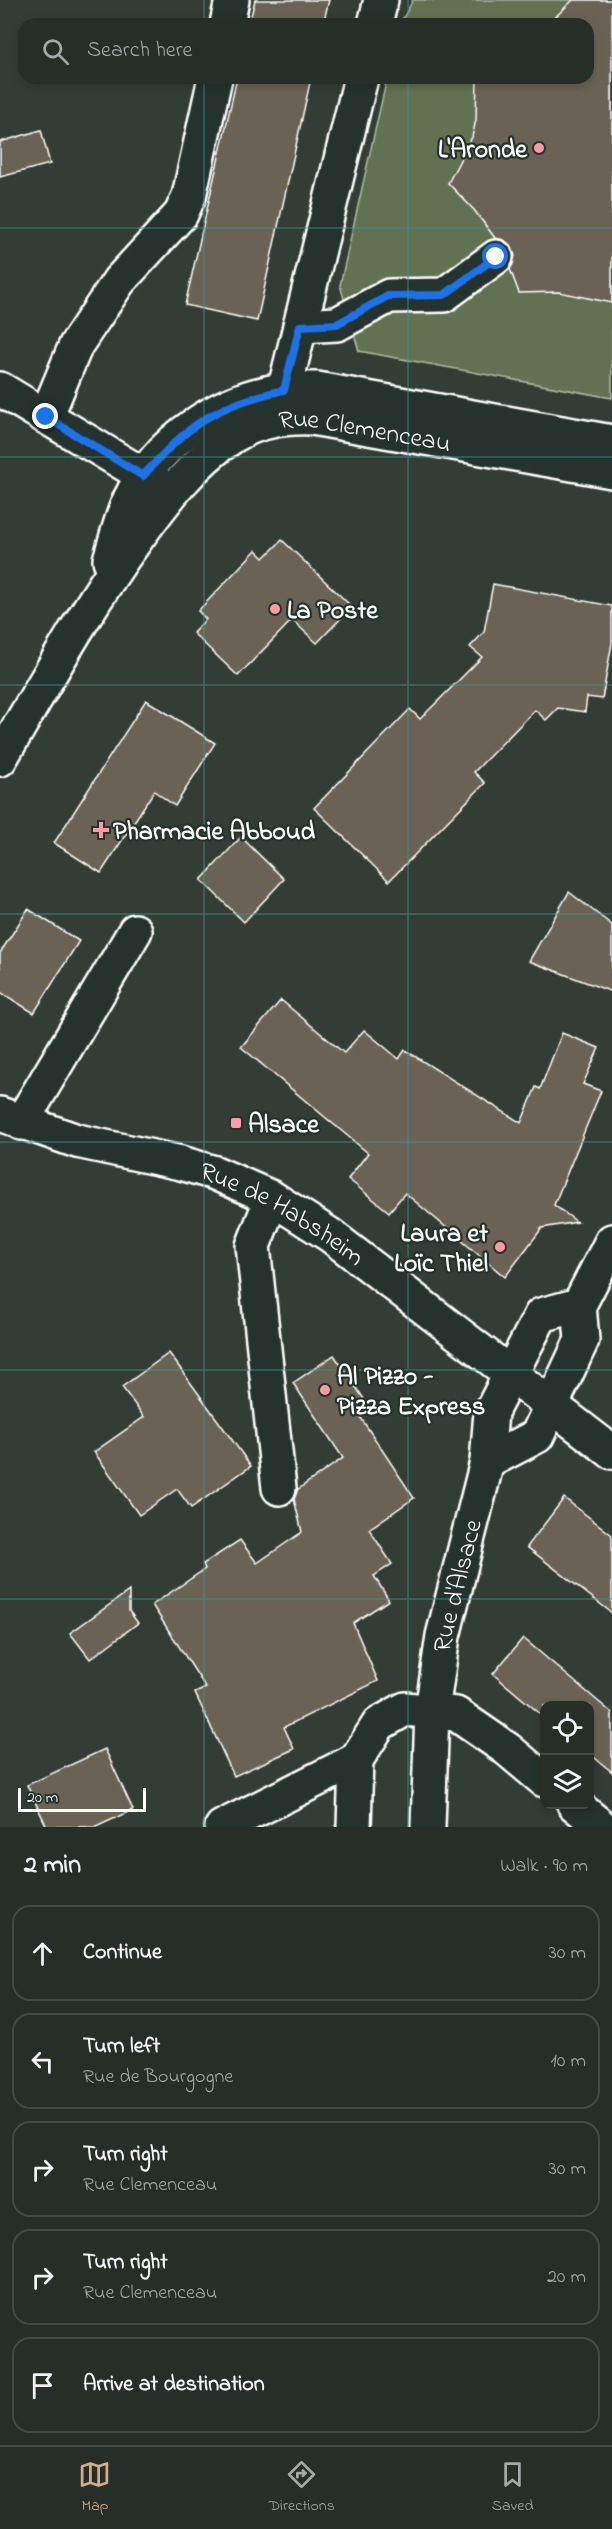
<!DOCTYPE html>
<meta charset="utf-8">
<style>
body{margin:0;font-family:"Indie Flower",sans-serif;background:#333a34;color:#f1f3f6}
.controls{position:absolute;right:18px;bottom:18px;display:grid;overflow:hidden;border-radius:12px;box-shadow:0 3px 9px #0003}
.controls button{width:54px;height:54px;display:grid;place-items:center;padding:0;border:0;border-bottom:2px solid #434a45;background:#272e28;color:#f1f3f6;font:30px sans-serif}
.scale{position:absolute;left:18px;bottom:15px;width:128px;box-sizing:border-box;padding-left:6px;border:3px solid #fff;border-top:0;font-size:16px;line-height:21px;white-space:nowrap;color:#fff;-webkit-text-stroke:4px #26332d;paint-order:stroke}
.stop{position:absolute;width:18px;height:18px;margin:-14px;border:4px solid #1a73e8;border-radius:50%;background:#fff}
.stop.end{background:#1a73e8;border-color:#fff;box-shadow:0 2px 6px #0008}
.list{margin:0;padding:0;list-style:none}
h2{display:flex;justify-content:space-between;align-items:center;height:78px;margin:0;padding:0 24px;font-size:26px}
h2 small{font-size:20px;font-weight:400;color:#a4a8a8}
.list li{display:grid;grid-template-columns:39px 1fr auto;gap:18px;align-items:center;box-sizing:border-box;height:96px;margin:0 12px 12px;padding:0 12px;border:2px solid #434a45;border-radius:18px}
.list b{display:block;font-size:22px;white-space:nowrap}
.list p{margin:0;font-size:20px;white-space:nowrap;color:#a4a8a8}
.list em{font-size:20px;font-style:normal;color:#a4a8a8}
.icon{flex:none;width:33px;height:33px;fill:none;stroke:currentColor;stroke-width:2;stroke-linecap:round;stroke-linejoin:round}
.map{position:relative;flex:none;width:612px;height:1827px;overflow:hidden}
.search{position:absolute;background:#272e28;box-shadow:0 3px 9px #0003;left:18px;right:18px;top:18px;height:66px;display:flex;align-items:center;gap:15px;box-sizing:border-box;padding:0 21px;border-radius:18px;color:#a4a8a8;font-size:22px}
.sheet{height:618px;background:#272e28}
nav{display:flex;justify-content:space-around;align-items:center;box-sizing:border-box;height:84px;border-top:2px solid #434a45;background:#272e28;font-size:16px;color:#a4a8a8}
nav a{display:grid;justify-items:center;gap:3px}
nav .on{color:#d6ab8b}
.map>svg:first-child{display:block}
</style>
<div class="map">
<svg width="612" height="1827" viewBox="0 0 612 1827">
<rect width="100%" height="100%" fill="#343d35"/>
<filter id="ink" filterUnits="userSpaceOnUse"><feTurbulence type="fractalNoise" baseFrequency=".0167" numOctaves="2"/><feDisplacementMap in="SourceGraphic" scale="12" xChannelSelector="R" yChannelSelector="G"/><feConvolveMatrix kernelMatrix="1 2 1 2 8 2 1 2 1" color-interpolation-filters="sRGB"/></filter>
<g filter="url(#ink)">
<path fill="#647152" stroke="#b2b8a8" stroke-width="1.5" d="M413 0H612V398L359 351 340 285 387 78H588V24H400Z"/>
<g fill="#6b6454" stroke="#fff" stroke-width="1.5">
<path d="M255 0H329L323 24H249Z"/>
<path d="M573 0H612V303L559 292 519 293 510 269 515 256 511 246 504 240 495 238 474 210 448 183 472 137 476 120 477 78H588V24H548Z"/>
<path d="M237 78H311L257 321 185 305Z"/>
<path d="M41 130 50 164 0 177V142Z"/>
<path d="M282 540 352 607 317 643 292 620 238 676 193 633 206 619 198 611 256 550 264 558Z"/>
<path d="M493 584 612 606V643L602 699 587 697 585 712 558 708 546 720 535 710 474 772 485 783 389 881 314 808 410 709 420 719 482 657 470 647 484 632Z"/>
<path d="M146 700 215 743 175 806 154 791 101 873 54 843Z"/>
<path d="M241 837 284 879 244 922 201 880Z"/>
<path d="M569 892 612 925V992L529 961Z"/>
<path d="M28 909 79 941 34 1013 0 992V953Z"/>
<path d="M281 1000 344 1053 364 1030 399 1059 405 1050 521 1123 536 1087 540 1089 562 1033 599 1048 583 1084 601 1091 554 1205 577 1222 542 1228 505 1277 405 1193 389 1212 348 1179 368 1153 241 1047Z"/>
<path d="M169 1353 251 1466 191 1508 177 1489 139 1515 94 1452 144 1417 122 1387Z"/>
<path d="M334 1355 364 1399 353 1406 414 1498 369 1529 392 1564 374 1576 389 1600 353 1623 378 1681 284 1727 294 1749 234 1776 195 1693 206 1688 152 1605 205 1569 203 1564 240 1540 257 1563 302 1532 294 1499 297 1490 343 1458 293 1383Z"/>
<path d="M564 1498 612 1535V1613L527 1547Z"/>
<path d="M129 1591V1611L138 1623 90 1659 70 1633Z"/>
<path d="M523 1638 612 1713V1772L590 1754V1706H544V1717L493 1674Z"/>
<path d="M105 1749 133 1810 96 1827H47L27 1785Z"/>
</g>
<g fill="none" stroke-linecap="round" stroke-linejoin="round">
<g stroke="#fff" stroke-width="38">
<g id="minor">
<path d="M227 24 232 0"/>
<path d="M375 24 381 0"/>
<path d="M300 326 337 324 389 296 444 295 496 257"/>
<path d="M0 389 163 487"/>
<path d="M280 408 361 78"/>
<path d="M46 417 76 345 119 281 181 214 189 196 215 78"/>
<path d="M110 560C116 540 121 518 130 499 158 441 221 397 285 390 295 388 307 389 317 389L612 442"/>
<path id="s1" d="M0 759C44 685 86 608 137 538 165 500 193 462 233 436 257 421 285 417 312 418L612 471"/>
<path id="s2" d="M0 1114 77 1141 181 1163 215 1173 272 1198 330 1235 612 1452"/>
<path d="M21 1123 135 931"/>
<path d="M272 1198 253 1246 279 1488"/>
<path d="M487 1462 537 1436 582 1340 579 1305 612 1241"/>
<path d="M574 1804 602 1827"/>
<path d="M222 1827 356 1760"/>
<path d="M354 1827 356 1760 379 1724 405 1709 456 1714 507 1749 544 1780"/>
<path id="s3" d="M428 1827 432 1711 443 1636 487 1462 491 1412 541 1315 579 1305"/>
</g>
</g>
<use href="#minor" stroke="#26332d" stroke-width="33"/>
</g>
</g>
<g fill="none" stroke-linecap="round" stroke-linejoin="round" filter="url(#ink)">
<path stroke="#1a73e8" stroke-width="8" d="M46 417 143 476C190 423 215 405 284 390L300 326 337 324 388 296 444 295 496 257"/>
</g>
<path fill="none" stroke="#3f918b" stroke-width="1.5" stroke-opacity="0.55" d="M204 0V24M408 0V24M204 78V1827M408 78V1827M0 228H612M0 457H612M0 685H612M0 914H612M0 1142H612M0 1370H612M0 1599H612"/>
<g fill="#ff9aa2" stroke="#26332d" stroke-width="2">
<circle cx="539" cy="148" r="6"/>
<circle cx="275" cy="609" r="6"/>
<path d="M98 821h6v6h6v6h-6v6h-6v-6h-6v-6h6z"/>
<rect x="230" y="1117" width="12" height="12" rx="3"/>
<circle cx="500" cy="1247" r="6"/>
<circle cx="325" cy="1390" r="6"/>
</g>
<g text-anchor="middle" stroke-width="4.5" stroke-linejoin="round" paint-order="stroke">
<g font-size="26" font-weight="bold" fill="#fff" stroke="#26332d" text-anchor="start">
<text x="527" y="157" text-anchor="end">L'Aronde</text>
<text x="287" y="618">La Poste</text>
<text x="113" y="839">Pharmacie Abboud</text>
<text x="248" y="1132">Alsace</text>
<text x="488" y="1241" text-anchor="end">Laura et<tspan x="488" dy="30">Loïc Thiel</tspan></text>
<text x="337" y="1384">Al Pizzo -<tspan x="337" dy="30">Pizza Express</tspan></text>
</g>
<g font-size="26" fill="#fff" stroke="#26332d">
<text dy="9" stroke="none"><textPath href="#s1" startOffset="537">Rue Clemenceau</textPath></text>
<text dy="9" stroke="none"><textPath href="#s2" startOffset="302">Rue de Habsheim</textPath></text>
<text dy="9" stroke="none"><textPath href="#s3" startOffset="244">Rue d'Alsace</textPath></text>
</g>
</g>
</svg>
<div class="controls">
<button><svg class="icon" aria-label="locate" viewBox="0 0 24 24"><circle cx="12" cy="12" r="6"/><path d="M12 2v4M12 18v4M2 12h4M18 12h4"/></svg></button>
<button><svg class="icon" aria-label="layers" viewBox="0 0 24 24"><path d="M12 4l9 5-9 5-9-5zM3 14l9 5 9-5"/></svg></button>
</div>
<div class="scale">20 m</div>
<div class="stop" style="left:496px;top:257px"></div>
<div class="stop end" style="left:46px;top:417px"></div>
<div class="search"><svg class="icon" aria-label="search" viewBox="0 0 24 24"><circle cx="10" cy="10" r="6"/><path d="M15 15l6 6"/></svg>Search here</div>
</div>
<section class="sheet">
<h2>2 min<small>Walk · 90 m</small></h2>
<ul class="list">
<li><svg class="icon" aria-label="ahead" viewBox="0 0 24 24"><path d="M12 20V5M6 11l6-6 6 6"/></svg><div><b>Continue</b></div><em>30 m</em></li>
<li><svg class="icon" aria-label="left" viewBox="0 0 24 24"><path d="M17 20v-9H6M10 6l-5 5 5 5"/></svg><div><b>Turn left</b><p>Rue de Bourgogne</p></div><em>10 m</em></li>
<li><svg class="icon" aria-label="right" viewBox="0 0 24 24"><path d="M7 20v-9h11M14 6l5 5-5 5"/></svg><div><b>Turn right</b><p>Rue Clemenceau</p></div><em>30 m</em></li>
<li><svg class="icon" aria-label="right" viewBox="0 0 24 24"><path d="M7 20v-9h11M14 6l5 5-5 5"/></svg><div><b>Turn right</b><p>Rue Clemenceau</p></div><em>20 m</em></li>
<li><svg class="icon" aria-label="arrive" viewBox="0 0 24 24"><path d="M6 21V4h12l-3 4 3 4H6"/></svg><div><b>Arrive at destination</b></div></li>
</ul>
</section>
<nav>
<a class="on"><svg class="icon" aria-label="map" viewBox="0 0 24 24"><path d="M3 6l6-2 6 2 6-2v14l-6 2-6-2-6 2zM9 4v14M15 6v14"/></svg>Map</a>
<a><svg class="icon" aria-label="directions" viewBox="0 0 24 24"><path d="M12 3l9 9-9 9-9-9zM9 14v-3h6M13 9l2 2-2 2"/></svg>Directions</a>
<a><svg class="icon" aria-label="saved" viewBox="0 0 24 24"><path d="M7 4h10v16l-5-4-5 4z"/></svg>Saved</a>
</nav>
